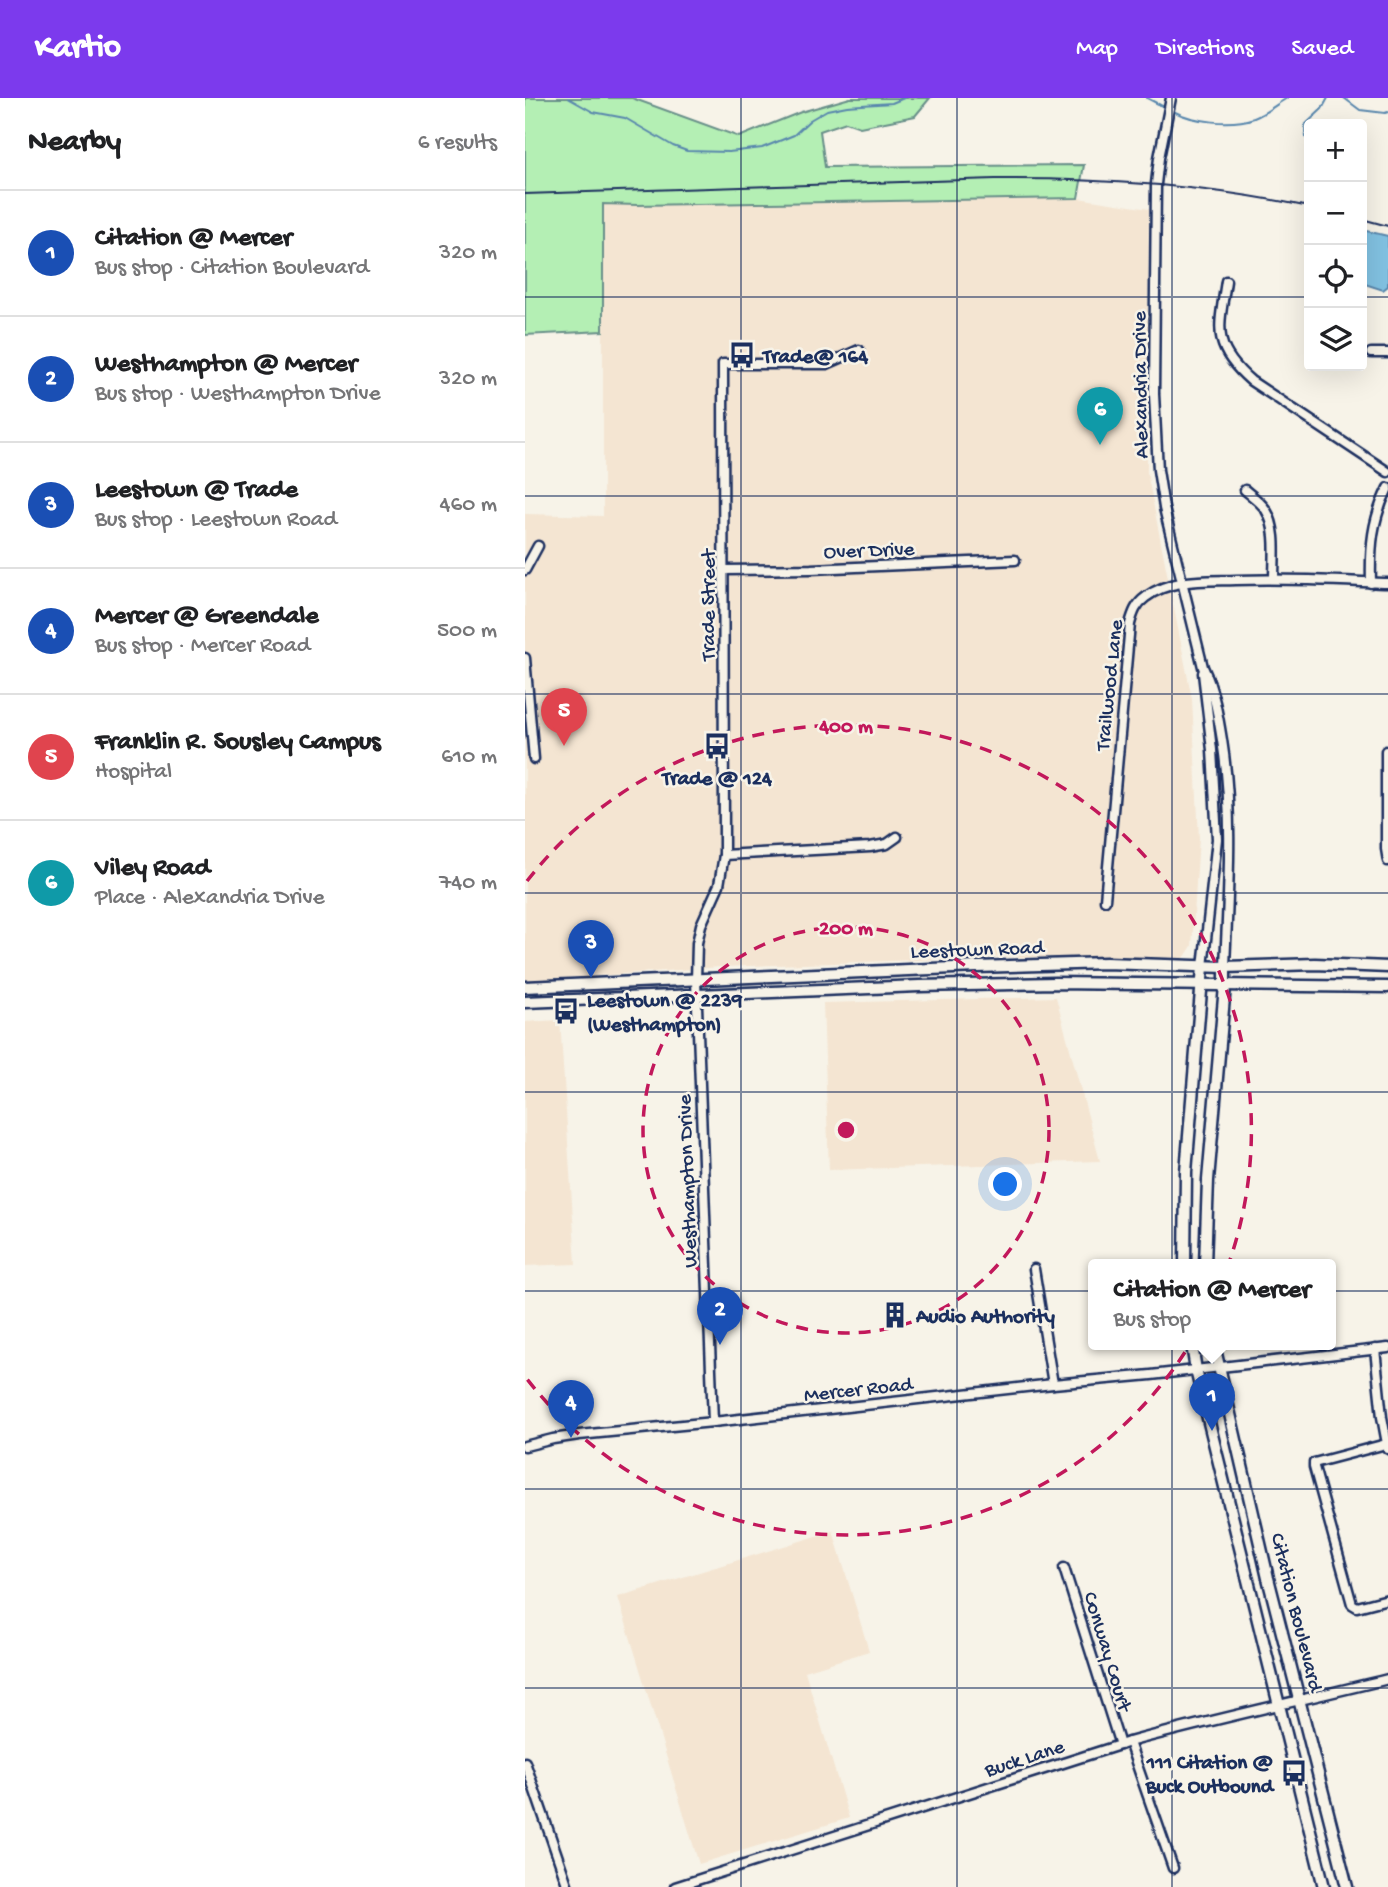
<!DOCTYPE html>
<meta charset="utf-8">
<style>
body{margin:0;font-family:"Gochi Hand",sans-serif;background:#f2f2f2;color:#202124}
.controls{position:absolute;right:21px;top:21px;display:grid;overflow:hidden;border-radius:7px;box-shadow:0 7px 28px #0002}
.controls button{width:63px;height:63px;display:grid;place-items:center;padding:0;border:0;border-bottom:2px solid #e0e0e0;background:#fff;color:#202124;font:35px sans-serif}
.you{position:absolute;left:481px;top:1087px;width:24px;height:24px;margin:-18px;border:5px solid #fff;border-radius:50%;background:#1a73e8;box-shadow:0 0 0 10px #1a73e833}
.badge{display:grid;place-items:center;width:46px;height:46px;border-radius:50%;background:#7c3aed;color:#fff;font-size:23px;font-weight:700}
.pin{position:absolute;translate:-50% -58px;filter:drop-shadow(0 2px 4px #0008)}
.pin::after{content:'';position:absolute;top:37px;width:24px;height:21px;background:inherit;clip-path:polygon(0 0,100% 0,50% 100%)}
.popup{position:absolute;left:563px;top:1161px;width:248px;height:91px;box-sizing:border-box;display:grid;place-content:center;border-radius:7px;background:#fff;filter:drop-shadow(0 2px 5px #0005);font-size:23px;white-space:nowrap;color:#757577}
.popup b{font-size:26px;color:#202124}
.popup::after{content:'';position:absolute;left:50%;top:100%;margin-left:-14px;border:14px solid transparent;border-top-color:#fff}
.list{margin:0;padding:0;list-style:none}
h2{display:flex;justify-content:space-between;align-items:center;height:91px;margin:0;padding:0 28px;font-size:30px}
h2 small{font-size:23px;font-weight:400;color:#757577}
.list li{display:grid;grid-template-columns:46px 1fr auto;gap:21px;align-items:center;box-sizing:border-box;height:126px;padding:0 28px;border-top:2px solid #e0e0e0}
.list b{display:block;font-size:26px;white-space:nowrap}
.list p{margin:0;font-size:23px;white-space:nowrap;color:#757577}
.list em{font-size:23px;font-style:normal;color:#757577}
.icon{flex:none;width:38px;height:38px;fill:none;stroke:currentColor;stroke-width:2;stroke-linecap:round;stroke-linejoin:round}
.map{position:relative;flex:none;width:863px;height:1789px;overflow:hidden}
header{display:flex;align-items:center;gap:42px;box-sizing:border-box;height:98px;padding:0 35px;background:#7c3aed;color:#fff}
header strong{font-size:33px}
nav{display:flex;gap:38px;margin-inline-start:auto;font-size:24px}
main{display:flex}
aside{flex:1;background:#fff}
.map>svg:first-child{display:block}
</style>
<header>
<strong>Kartio</strong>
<nav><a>Map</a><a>Directions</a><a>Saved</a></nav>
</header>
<main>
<aside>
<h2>Nearby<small>6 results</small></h2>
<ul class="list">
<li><span class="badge" style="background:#1a4fb4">1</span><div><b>Citation @ Mercer</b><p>Bus stop · Citation Boulevard</p></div><em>320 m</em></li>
<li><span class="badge" style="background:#1a4fb4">2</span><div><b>Westhampton @ Mercer</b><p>Bus stop · Westhampton Drive</p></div><em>320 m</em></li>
<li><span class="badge" style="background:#1a4fb4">3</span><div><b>Leestown @ Trade</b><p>Bus stop · Leestown Road</p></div><em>460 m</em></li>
<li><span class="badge" style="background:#1a4fb4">4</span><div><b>Mercer @ Greendale</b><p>Bus stop · Mercer Road</p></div><em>500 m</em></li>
<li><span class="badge" style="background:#e0444e">5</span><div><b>Franklin R. Sousley Campus</b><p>Hospital</p></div><em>610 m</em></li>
<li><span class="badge" style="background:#0f9aa8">6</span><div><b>Viley Road</b><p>Place · Alexandria Drive</p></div><em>740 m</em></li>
</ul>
</aside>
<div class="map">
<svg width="863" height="1789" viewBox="0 0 863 1789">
<rect width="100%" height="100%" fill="#f7f3e8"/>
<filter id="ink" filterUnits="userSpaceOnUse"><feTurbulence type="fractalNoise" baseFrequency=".0143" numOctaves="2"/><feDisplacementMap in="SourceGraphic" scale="14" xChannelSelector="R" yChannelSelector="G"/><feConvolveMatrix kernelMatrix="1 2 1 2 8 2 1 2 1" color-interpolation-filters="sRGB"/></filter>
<g filter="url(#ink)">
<g fill="#f4e5d2">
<path d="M553 100 624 111 622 374 667 601 674 740 667 848 659 860 480 859 196 869 0 883V416L78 418V106L112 107Z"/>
<path d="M531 899 575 1063 304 1072 298 905Z"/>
<path d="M35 922 51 1166 0 1168V924Z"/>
<path d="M308 1433 344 1553 280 1573 324 1720 174 1766 93 1499Z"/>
</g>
<path fill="#b4efb4" stroke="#688f89" stroke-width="2" d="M0 0H107L214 39 276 14 325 0H405L390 18 335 29 321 24 295 33 300 69 559 67 553 100 112 107 78 106V233L0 237Z"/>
<path fill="#82c2e2" stroke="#5987ad" stroke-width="2" d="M837 132 863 138V188L858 192 837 185Z"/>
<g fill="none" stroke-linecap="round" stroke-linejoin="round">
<g stroke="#5987ad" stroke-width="2">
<path d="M43 0 68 14 100 20 148 48 162 53 204 54 237 50 269 37 285 22 302 12 322 8 367 5 379 0"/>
<path d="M622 0 639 9"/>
<path d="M819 0 835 12 860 15 863 14"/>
<path d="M648 13C668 24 707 28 729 20 740 16 752 6 762 0"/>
<path d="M784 44 781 40 780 27 797 11 803 0"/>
</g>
<g stroke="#1b2f5e" stroke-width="13">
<g id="minor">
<path d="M646 0 634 60 631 86 629 296 633 372 639 410 678 569C689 592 693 617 697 642 709 718 703 793 700 869"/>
<path d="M701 183C694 231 686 248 726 283L863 374"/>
<path d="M846 255H863"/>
<path d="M720 392C727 398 736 404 741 412 753 431 749 459 749 481"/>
<path d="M0 472 13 448"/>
<path d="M199 472 286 471 490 462"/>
<path d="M846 485C845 449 847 422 863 390"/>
<path d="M0 560 9 661"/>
<path d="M678 575 687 652 692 741 678 869"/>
<path d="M861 653V751L863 763"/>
<path d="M199 757 345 749 362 746 372 739"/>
<path d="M580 802 605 526C608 515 611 506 621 499 646 480 681 483 711 482 762 480 812 483 863 485"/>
<path d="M509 1171 528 1286"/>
<path d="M850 1251 857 1319 863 1351"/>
<path d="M188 1324 171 882 172 845 176 827 194 787 199 757 198 266H302L334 252"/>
<path d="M861 1346 789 1365V1369L827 1506 832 1509 863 1501"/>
<path d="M0 1348 28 1341 54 1337 188 1324 528 1286 626 1277 863 1250"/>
<path d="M539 1470 595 1647"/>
<path d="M604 1644 648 1770"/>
<path d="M0 1664 43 1789"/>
<path d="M150 1789 604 1644C690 1621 777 1602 863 1581"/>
</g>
</g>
<g stroke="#1b2f5e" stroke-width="15">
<g id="major">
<path d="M0 889 452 869 581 865 700 869 790 866 863 869"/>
<path d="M0 904 394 888 530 885 863 889"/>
<path d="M660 1167 661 1074 678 869"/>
<path d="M680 1167 683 1082 700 888V869"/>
<path d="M667 1247 671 1272 799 1789"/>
<path d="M689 1247 743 1480 822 1789"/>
</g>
</g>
<use href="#minor" stroke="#f7f3e8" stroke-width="8"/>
<use href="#major" stroke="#f7f3e8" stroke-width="10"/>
<g stroke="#1b2f5e" stroke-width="2">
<path d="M0 96 470 81C576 80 681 87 784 109"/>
<path d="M837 121 863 128"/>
</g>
</g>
</g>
<path fill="none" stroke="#1b2f5e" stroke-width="2" stroke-opacity="0.55" d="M216 0V1789M432 0V1789M647 0V1789M0 199H784M837 199H863M0 398H863M0 596H863M0 795H863M0 994H863M0 1193H863M0 1391H863M0 1590H863"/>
<g fill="none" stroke="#c2185b" stroke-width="3.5" stroke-dasharray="12 9">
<circle cx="321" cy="1032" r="203"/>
<path d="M2 783A405 405 0 1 1 2 1281"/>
</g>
<defs>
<g id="bus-bare" transform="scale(2.1)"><path d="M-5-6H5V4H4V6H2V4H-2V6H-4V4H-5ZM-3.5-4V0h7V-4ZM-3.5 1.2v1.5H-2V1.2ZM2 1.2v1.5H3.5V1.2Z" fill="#1b2f5e" stroke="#f7f3e8" stroke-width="2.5" paint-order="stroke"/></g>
<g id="building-bare" transform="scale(2.1)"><path d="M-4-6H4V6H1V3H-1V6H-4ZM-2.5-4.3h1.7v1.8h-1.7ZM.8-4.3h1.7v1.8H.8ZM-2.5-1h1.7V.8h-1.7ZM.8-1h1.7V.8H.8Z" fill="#1b2f5e" stroke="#f7f3e8" stroke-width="2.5" paint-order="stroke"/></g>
</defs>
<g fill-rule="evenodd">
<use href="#bus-bare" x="217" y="257"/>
<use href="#bus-bare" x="192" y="648"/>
<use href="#bus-bare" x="41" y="913"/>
<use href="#building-bare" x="370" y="1217"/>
<use href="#bus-bare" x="769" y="1675"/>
</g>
<g text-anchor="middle" stroke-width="5" stroke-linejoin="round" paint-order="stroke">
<g font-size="21" font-weight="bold" fill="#1b2f5e" stroke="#f7f3e8" text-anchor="start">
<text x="238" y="264">Trade@ 164</text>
<text x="192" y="686" text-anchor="middle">Trade @ 124</text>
<text x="62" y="908">Leestown @ 2239<tspan x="62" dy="24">(Westhampton)</tspan></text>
<text x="391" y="1224">Audio Authority</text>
<text x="748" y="1670" text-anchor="end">111 Citation @<tspan x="748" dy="24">Buck Outbound</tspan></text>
</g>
<g font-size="21" fill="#1b2f5e" stroke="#f7f3e8">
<text transform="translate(614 287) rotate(-91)" y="7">Alexandria Drive</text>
<text transform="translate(344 451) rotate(-2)" y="7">Over Drive</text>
<text transform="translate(182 507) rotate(-90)" y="7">Trade Street</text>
<text transform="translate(583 587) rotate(-84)" y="7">Trailwood Lane</text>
<text transform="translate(452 850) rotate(-2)" y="7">Leestown Road</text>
<text transform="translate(161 1083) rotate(-92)" y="7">Westhampton Drive</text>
<text transform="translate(333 1290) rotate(-6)" y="7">Mercer Road</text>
<text transform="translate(773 1514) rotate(76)" y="7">Citation Boulevard</text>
<text transform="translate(584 1553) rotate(73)" y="7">Conway Court</text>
<text transform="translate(499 1659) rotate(-18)" y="7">Buck Lane</text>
</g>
</g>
<circle cx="321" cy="1032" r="10" fill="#c2185b" stroke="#f7f3e8" stroke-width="3.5"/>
<g font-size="21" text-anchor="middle" font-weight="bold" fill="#c2185b" stroke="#f7f3e8" stroke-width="5" stroke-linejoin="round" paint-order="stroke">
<text x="321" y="634">400 m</text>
<text x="321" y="836">200 m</text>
</g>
</svg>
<div class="controls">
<button>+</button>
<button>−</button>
<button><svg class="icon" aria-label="locate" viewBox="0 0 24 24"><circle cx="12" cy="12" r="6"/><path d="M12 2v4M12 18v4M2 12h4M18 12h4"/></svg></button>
<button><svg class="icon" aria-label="layers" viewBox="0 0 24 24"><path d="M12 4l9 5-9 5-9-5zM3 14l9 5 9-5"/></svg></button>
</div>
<div class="you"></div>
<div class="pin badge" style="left:687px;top:1333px;background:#1a4fb4">1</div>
<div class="popup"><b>Citation @ Mercer</b>Bus stop</div>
<div class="pin badge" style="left:195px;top:1247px;background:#1a4fb4">2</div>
<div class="pin badge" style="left:66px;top:880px;background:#1a4fb4">3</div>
<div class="pin badge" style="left:46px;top:1340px;background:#1a4fb4">4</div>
<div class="pin badge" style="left:39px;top:648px;background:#e0444e">5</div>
<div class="pin badge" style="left:575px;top:347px;background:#0f9aa8">6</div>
</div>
</main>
